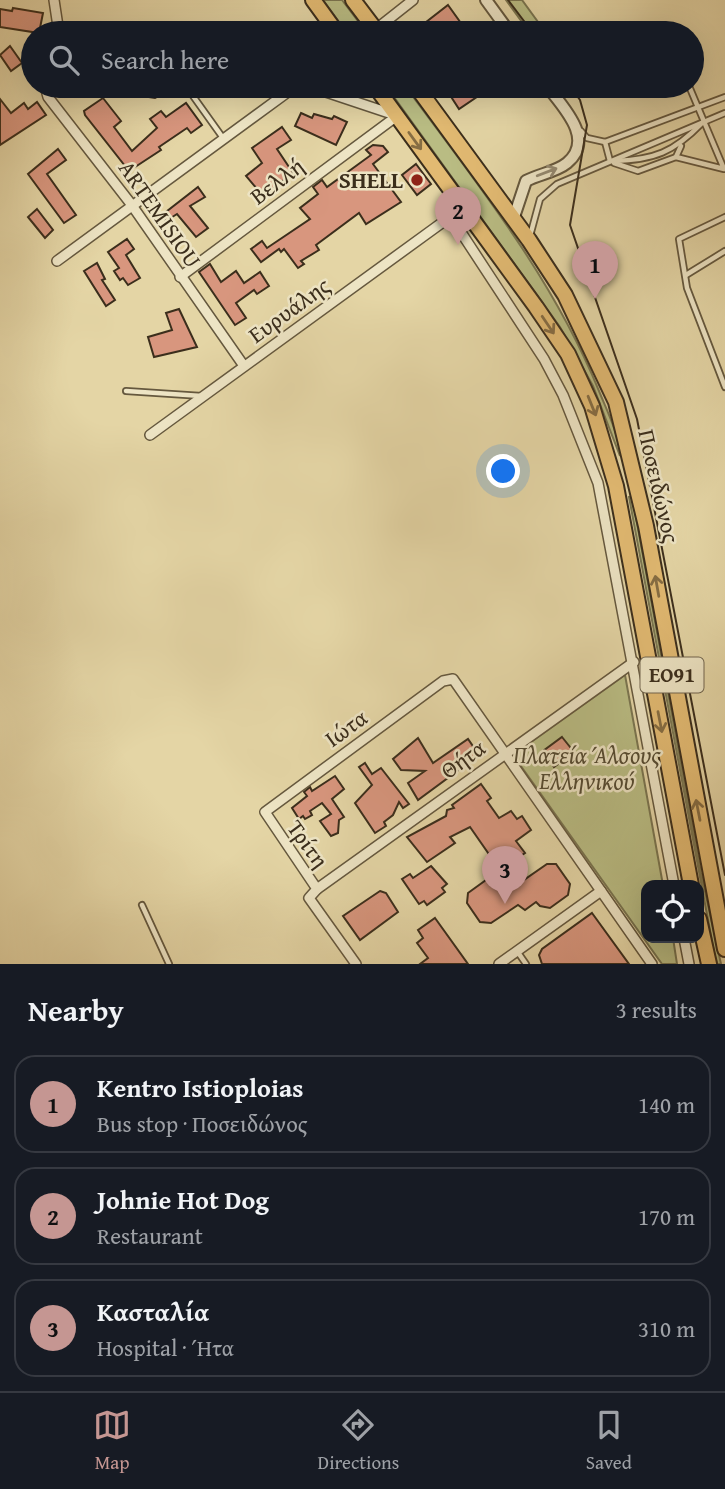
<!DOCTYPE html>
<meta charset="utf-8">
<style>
body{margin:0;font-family:"Gentium Book Plus",serif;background:#242831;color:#f1f3f6}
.controls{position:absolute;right:21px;bottom:21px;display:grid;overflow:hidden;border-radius:14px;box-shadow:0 7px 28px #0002}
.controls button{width:63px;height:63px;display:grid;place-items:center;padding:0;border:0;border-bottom:2px solid #363941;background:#171b24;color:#f1f3f6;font:35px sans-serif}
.you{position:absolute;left:504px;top:472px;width:24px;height:24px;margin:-18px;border:5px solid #fff;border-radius:50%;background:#1a73e8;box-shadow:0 0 0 10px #1a73e833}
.badge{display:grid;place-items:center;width:46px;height:46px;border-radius:50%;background:#c59692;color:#111;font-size:23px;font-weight:700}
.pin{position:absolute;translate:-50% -58px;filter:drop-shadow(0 2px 4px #0008)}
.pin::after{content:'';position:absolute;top:37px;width:24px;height:21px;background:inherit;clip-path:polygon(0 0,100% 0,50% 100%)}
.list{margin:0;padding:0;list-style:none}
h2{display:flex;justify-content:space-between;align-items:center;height:91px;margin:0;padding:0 28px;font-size:30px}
h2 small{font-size:23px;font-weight:400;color:#9ea1a6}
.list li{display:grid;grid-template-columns:46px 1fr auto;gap:21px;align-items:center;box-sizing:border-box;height:98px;margin:0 14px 14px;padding:0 14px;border:2px solid #363941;border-radius:21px}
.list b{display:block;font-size:26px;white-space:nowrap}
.list p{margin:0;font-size:23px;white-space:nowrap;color:#9ea1a6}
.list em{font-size:23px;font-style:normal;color:#9ea1a6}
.icon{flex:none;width:38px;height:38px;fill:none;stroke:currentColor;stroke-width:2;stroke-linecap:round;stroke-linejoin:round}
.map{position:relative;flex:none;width:725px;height:964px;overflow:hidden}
.search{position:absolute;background:#171b24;box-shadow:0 7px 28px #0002;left:21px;right:21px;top:21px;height:77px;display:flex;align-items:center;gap:18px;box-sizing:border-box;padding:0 24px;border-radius:38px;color:#9ea1a6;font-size:26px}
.sheet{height:427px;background:#171b24}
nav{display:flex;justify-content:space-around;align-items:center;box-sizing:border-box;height:98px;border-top:2px solid #363941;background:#171b24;font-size:19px;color:#9ea1a6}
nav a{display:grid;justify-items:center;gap:4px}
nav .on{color:#c59692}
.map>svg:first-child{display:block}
</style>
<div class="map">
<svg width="725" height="964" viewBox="0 0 725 964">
<rect width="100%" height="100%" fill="#e4d5a5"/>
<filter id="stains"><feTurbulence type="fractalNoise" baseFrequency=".00286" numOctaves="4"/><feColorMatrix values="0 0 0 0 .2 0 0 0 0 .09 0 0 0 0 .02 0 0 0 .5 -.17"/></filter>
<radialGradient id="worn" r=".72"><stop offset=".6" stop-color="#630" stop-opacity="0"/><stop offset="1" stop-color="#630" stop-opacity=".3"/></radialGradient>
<g fill="#b9bc83" stroke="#7a7550" stroke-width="2">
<path d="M323 0H342L367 33H347Z"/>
<path d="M506 0H522L546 33H530Z"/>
<path d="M386 86H405C477 183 553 278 599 391 607 411 619 434 620 456L593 386 560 327Z"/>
<path d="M632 496 701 873 721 964H717L714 952 629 497Z"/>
<path d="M625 675 663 885H646V938H673L677 964H662L513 755Z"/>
</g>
<g fill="#d8967e" stroke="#3b2e1c" stroke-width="2">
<path d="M448 5 463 26 452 33H412Z"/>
<path d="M13 8 43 13 39 33 0 27V9L12 11Z"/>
<path d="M10 46 22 63 11 71 0 55Z"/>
<path d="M132 86H177L155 98 136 95Z"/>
<path d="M456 86H493L459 109 448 92Z"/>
<path d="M103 98 121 121 114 127 132 151 157 128 150 119 161 111 166 117 186 103 202 125 191 133 187 128 159 147 161 150 129 171 85 115 84 111Z"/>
<path d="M0 99 11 113 24 103 28 109 37 102 46 115 0 145Z"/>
<path d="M301 113 312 118 314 114 332 119 334 116 347 122 336 145 295 126Z"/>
<path d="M282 127 291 140 277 149 293 173 263 196 246 176 262 163 252 148Z"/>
<path d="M373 145 383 146 388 152 373 164 401 202 366 224 359 213 316 245 319 250 301 261 304 264 298 268 284 249 281 252 279 249 261 262 251 249 262 241 267 248 310 219 300 208 318 194 313 187 322 180 327 187 371 155 366 150Z"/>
<path d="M58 149 66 160 47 174 76 215 64 223 28 174Z"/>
<path d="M416 164 431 184 417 195 402 175Z"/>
<path d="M198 187 205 197 190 206 208 228 196 237 177 214 166 221 162 215Z"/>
<path d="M37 209 53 230 45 238 28 217Z"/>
<path d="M127 239 134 249 126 255 140 278 128 285 123 278 120 280 114 271 119 268 108 252Z"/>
<path d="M97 263 105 279 102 280 115 300 106 306 84 271Z"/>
<path d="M210 264 221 282 236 271 244 283 260 272 269 286 257 294 254 290 236 303 246 318 235 325 199 272Z"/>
<path d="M179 309 197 347 154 357 148 337 172 330 166 313Z"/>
<path d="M562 737 574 752 554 767 543 751Z"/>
<path d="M418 738 433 763 468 739 479 755 418 800 408 783 425 771 401 770 393 759Z"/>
<path d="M365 763 372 774 381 768 409 804 403 808 399 802 393 815 384 822 386 826 375 833 355 803 372 785 359 767Z"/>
<path d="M335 776 344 789 332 799 344 817 339 820 338 833 331 836 320 821 331 814 322 803 310 811 312 815 305 819 303 816 299 819 292 808 307 796 304 792 310 787 312 791Z"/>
<path d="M481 784 491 798 487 801 499 818 511 811 517 819 522 816 531 830 516 841 525 853 500 870 470 827 450 837 455 843 427 862 407 837 446 816 447 810 454 808 452 805Z"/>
<path d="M547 864H556L570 884 568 895 550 908 540 906 536 902 525 910 518 905 491 923 480 922 467 903 468 893 486 880 509 882 514 878 518 884Z"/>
<path d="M431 866 447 884 442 888 445 892 427 905 424 901 419 904 402 879 410 874 413 878Z"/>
<path d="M380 891 386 893 398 912 360 940 343 916Z"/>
<path d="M592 913 629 964H542L539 955 542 949Z"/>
<path d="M435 918 468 964H420L428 958 417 943 423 938 418 930Z"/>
</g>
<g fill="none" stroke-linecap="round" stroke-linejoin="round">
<g stroke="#65583e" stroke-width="8">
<g id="service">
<path d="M193 96 223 138"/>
<path d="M581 131 587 138 605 142 725 97"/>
<path d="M605 142 610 161"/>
<path d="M676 157 724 169 689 86"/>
<path d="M614 161C654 160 674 152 702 123"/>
<path d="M614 163 638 171 676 157 681 146"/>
<path d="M725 217 679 239 687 288 725 387"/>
<path d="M530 236 540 199 557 184 725 113"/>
<path d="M686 275 725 251"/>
<path d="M126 391 202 396"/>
<path d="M142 905 169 964"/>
<path d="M517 951 526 964"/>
</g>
</g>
<g stroke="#65583e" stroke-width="12">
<g id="minor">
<path d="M54 0 59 33"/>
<path d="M375 30 413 0"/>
<path d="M45 86 48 97 131 204 244 366"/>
<path d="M308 86 395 115"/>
<path d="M451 217 544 359 563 395 598 483 674 885"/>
<path d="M57 261 296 86"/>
<path d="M180 277 397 116"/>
<path d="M150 435 454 214"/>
<path d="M317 889 634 662"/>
<path d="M684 938 689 964"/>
<path d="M356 964 309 898 317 889 265 812 443 681 453 679 652 964"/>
<path d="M499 964 601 891"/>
</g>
</g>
<g stroke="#65583e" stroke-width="14">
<g id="tertiary">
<path d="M486 0 510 33"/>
<path d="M513 220 526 181C539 174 556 172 567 163 596 139 562 106 547 86"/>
</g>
</g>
<g stroke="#3b2e1c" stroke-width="18">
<g id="trunk">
<path d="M313 0 337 33"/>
<path d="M353 0 378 33"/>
<path d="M375 86 536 307 568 354 592 406 616 486 691 885"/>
<path d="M416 86 529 240 565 295 616 402 646 526 725 949"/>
<path d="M699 919 709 964"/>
</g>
</g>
<use href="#service" stroke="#ede4c4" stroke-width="4.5"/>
<use href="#minor" stroke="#ede4c4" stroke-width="9"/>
<use href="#tertiary" stroke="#ede4c4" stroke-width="10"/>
<use href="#trunk" stroke="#e2ba72" stroke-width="14"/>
<g stroke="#3b2e1c" stroke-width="2">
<path d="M508 0 533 33"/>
<path d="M570 86 580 100 587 125 570 225 637 419 725 875"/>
</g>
</g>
<defs><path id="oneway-shaft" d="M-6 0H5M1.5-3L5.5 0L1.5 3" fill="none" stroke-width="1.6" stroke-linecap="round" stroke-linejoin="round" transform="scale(1.75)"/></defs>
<g stroke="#866d43">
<use href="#oneway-shaft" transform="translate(415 141) rotate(54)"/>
<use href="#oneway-shaft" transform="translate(548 325) rotate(56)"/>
<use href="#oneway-shaft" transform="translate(592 406) rotate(68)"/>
<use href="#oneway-shaft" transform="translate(657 586) rotate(-100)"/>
<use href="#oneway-shaft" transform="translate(660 722) rotate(79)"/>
<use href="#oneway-shaft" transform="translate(698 810) rotate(-101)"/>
</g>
<use stroke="#948970" href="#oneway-shaft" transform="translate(547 172) rotate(-21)"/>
<circle fill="#8f2418" stroke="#ede4c4" stroke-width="2.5" cx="417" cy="180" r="7"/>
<g text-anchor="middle" stroke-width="5" stroke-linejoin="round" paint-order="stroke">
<rect fill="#ede4c4" stroke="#70654e" stroke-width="2" x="640.5" y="657.5" width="63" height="35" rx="5"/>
<g font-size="21" font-weight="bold" fill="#3b2e1c">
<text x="672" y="682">ΕΟ91</text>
</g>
<g font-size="23" font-weight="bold" fill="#3b2e1c" stroke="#ede4c4" text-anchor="end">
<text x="403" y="188">SHELL</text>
</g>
<g font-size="23" fill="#3b2e1c" stroke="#ede4c4">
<text transform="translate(277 181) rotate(-37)" y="8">Βελλή</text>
<text transform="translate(160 214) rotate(55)" y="8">ARTEMISIOU</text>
<text transform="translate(289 310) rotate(-36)" y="8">Ευρυάλης</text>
<text transform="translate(659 486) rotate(77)" y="8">Ποσειδώνος</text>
<text transform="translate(346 728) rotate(-36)" y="8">Ιώτα</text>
<text transform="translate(463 759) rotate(-36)" y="8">Θήτα</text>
<text transform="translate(308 844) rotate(54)" y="8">Τρίτη</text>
</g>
<g font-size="23" font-style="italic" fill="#544a31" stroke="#ede4c4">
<text x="587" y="763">Πλατεία Άλσους<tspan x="587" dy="26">Ελληνικού</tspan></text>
</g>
</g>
<rect width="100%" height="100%" filter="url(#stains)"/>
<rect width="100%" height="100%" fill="url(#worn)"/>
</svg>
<div class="controls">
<button><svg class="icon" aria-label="locate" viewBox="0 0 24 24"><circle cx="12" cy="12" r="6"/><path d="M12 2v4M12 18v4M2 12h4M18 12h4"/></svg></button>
</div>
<div class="you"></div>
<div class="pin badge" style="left:595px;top:299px">1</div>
<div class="pin badge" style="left:458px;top:245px">2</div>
<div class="pin badge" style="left:505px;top:904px">3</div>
<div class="search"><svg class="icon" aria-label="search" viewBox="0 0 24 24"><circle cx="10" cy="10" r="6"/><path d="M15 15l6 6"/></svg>Search here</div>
</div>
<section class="sheet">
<h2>Nearby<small>3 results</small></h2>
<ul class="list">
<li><span class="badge">1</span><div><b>Kentro Istioploias</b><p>Bus stop · Ποσειδώνος</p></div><em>140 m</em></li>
<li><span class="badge">2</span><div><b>Johnie Hot Dog</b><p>Restaurant</p></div><em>170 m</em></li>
<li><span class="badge">3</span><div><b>Κασταλία</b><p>Hospital · Ήτα</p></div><em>310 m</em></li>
</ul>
</section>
<nav>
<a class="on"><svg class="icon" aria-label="map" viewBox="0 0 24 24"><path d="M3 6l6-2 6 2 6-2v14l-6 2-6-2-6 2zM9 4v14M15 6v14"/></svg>Map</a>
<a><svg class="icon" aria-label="directions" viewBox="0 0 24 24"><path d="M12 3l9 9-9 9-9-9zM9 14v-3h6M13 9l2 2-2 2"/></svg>Directions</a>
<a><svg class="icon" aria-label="saved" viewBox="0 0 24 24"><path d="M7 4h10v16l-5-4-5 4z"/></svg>Saved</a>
</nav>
